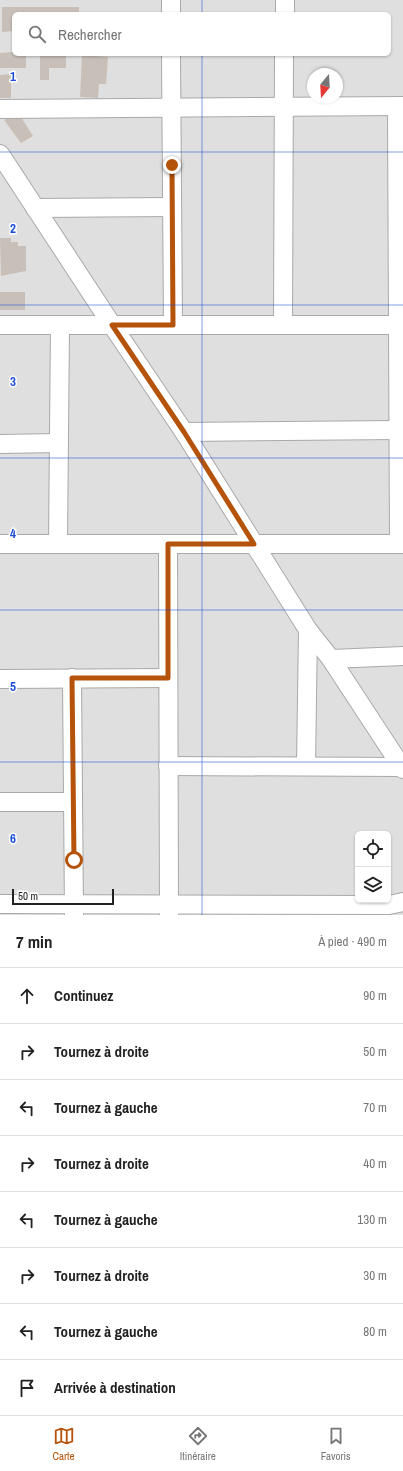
<!DOCTYPE html>
<html lang="fr">
<meta charset="utf-8">
<style>
body{margin:0;font-family:"Archivo Narrow",sans-serif;background:#f2f2f2;color:#222}
.controls{position:absolute;right:12px;bottom:12px;display:grid;overflow:hidden;border-radius:6px;box-shadow:0 1px 3px #0004}
.controls button{width:36px;height:36px;display:grid;place-items:center;padding:0;border:0;border-bottom:1px solid #e0e0e0;background:#fff;color:#222;font:20px sans-serif}
.compass{position:absolute;left:307px;top:68px;width:36px;height:36px;border-radius:50%;background:#fff;box-shadow:0 1px 3px #0004;rotate:198deg}
.scale{position:absolute;left:12px;bottom:10px;width:102px;box-sizing:border-box;padding-left:4px;border:2px solid #222;border-top:0;font-size:11px;line-height:14px;white-space:nowrap;color:#222;-webkit-text-stroke:3px #fff;paint-order:stroke}
.stop{position:absolute;width:12px;height:12px;margin:-9px;border:3px solid #b45309;border-radius:50%;background:#fff}
.stop.end{background:#b45309;border-color:#fff;box-shadow:0 1px 4px #0008}
.list{margin:0;padding:0;list-style:none}
h2{display:flex;justify-content:space-between;align-items:center;height:52px;margin:0;padding:0 16px;font-size:17px}
h2 small{font-size:13px;font-weight:400;color:#767676}
.list li{display:grid;grid-template-columns:26px 1fr auto;gap:12px;align-items:center;box-sizing:border-box;height:56px;padding:0 16px;border-top:1px solid #e0e0e0}
.list b{display:block;font-size:15px;white-space:nowrap}
.list em{font-size:13px;font-style:normal;color:#767676}
.icon{flex:none;width:22px;height:22px;fill:none;stroke:currentColor;stroke-width:2;stroke-linecap:round;stroke-linejoin:round}
.map{position:relative;flex:none;width:403px;height:915px;overflow:hidden}
.search{position:absolute;background:#fff;box-shadow:0 1px 3px #0004;left:12px;right:12px;top:12px;height:44px;display:flex;align-items:center;gap:10px;box-sizing:border-box;padding:0 14px;border-radius:6px;color:#767676;font-size:15px}
.sheet{height:500px;background:#fff}
nav{display:flex;justify-content:space-around;align-items:center;box-sizing:border-box;height:56px;border-top:1px solid #e0e0e0;background:#fff;font-size:11px;color:#767676}
nav a{display:grid;justify-items:center;gap:2px}
nav .on{color:#b45309}
.map>svg:first-child{display:block}
</style>
<div class="map">
<svg width="403" height="915" viewBox="0 0 403 915">
<rect width="100%" height="100%" fill="#f2efe9"/>
<path fill="#e0dfdf" fill-rule="evenodd" d="M0 0H403V915H0ZM14 14H389V54H14ZM313 74H337V98H313ZM358 834H388V900H358Z"/>
<g fill="#c7bfb8">
<path d="M2 7H79V14H14V31L2 32Z"/>
<path d="M14 52V54H26V68H0V53Z"/>
<path d="M40 55H66V68H49V80H40Z"/>
<path d="M82 55 108 57 106 84H99L98 98 80 97Z"/>
<path d="M11 74V98H0V75Z"/>
<path d="M19 114 33 136 21 143 4 120Z"/>
<path d="M0 238H11V242H18V246H26V271L1 276Z"/>
<rect x="0" y="292" width="25" height="18"/>
</g>
<g fill="none" stroke-linecap="round" stroke-linejoin="round">
<g stroke="#a9a9a9" stroke-width="20">
<g id="minor">
<path d="M171 0V14"/>
<path d="M285 14V0"/>
<path d="M171 54 173 325"/>
<path d="M397 106 399 544"/>
<path d="M0 109 403 106"/>
<path d="M0 154 112 325 184 432 308 630 331 659 403 769"/>
<path d="M35 208 172 207"/>
<path d="M0 325H403"/>
<path d="M283 325 284 54"/>
<path d="M184 432 398 430"/>
<path d="M0 444 59 443"/>
<path d="M58 543 60 325"/>
<path d="M0 544H403"/>
<path d="M168 544 169 914"/>
<path d="M331 659 403 656"/>
<path d="M72 678 74 914"/>
<path d="M0 679 168 678"/>
<path d="M168 766 401 767"/>
<path d="M306 766 308 630"/>
<path d="M0 802H73"/>
<path d="M0 904 389 905 403 902"/>
</g>
</g>
<use href="#minor" stroke="#fff" stroke-width="18"/>
</g>
<g fill="none" stroke-linecap="round" stroke-linejoin="round">
<path stroke="#b45309" stroke-width="5" d="M74 860 72 678H168V544H254L184 432 112 325H173L172 165"/>
</g>
<path fill="none" stroke="#1d4ed8" stroke-width="1" stroke-opacity="0.55" d="M202 0V14M202 54V915M0 152H403M0 305H403M0 458H403M0 610H403M0 762H403"/>
<g font-size="13" text-anchor="middle" font-weight="bold" fill="#1d4ed8" stroke="#fff" stroke-width="3" stroke-linejoin="round" paint-order="stroke">
<text x="13" y="81">1</text>
<text x="13" y="233">2</text>
<text x="13" y="386">3</text>
<text x="13" y="538">4</text>
<text x="13" y="691">5</text>
<text x="13" y="843">6</text>
</g>
</svg>
<div class="controls">
<button><svg class="icon" aria-label="locate" viewBox="0 0 24 24"><circle cx="12" cy="12" r="6"/><path d="M12 2v4M12 18v4M2 12h4M18 12h4"/></svg></button>
<button><svg class="icon" aria-label="layers" viewBox="0 0 24 24"><path d="M12 4l9 5-9 5-9-5zM3 14l9 5 9-5"/></svg></button>
</div>
<svg class="compass" viewBox="-18 -18 36 36"><path d="M0-13l5 13h-10z" fill="#e53935"/><path d="M0 13l5-13h-10z" fill="#767676"/></svg>
<div class="scale">50 m</div>
<div class="stop" style="left:74px;top:860px"></div>
<div class="stop end" style="left:172px;top:165px"></div>
<div class="search"><svg class="icon" aria-label="search" viewBox="0 0 24 24"><circle cx="10" cy="10" r="6"/><path d="M15 15l6 6"/></svg>Rechercher</div>
</div>
<section class="sheet">
<h2>7 min<small>À pied · 490 m</small></h2>
<ul class="list">
<li><svg class="icon" aria-label="ahead" viewBox="0 0 24 24"><path d="M12 20V5M6 11l6-6 6 6"/></svg><div><b>Continuez</b></div><em>90 m</em></li>
<li><svg class="icon" aria-label="right" viewBox="0 0 24 24"><path d="M7 20v-9h11M14 6l5 5-5 5"/></svg><div><b>Tournez à droite</b></div><em>50 m</em></li>
<li><svg class="icon" aria-label="left" viewBox="0 0 24 24"><path d="M17 20v-9H6M10 6l-5 5 5 5"/></svg><div><b>Tournez à gauche</b></div><em>70 m</em></li>
<li><svg class="icon" aria-label="right" viewBox="0 0 24 24"><path d="M7 20v-9h11M14 6l5 5-5 5"/></svg><div><b>Tournez à droite</b></div><em>40 m</em></li>
<li><svg class="icon" aria-label="left" viewBox="0 0 24 24"><path d="M17 20v-9H6M10 6l-5 5 5 5"/></svg><div><b>Tournez à gauche</b></div><em>130 m</em></li>
<li><svg class="icon" aria-label="right" viewBox="0 0 24 24"><path d="M7 20v-9h11M14 6l5 5-5 5"/></svg><div><b>Tournez à droite</b></div><em>30 m</em></li>
<li><svg class="icon" aria-label="left" viewBox="0 0 24 24"><path d="M17 20v-9H6M10 6l-5 5 5 5"/></svg><div><b>Tournez à gauche</b></div><em>80 m</em></li>
<li><svg class="icon" aria-label="arrive" viewBox="0 0 24 24"><path d="M6 21V4h12l-3 4 3 4H6"/></svg><div><b>Arrivée à destination</b></div></li>
</ul>
</section>
<nav>
<a class="on"><svg class="icon" aria-label="map" viewBox="0 0 24 24"><path d="M3 6l6-2 6 2 6-2v14l-6 2-6-2-6 2zM9 4v14M15 6v14"/></svg>Carte</a>
<a><svg class="icon" aria-label="directions" viewBox="0 0 24 24"><path d="M12 3l9 9-9 9-9-9zM9 14v-3h6M13 9l2 2-2 2"/></svg>Itinéraire</a>
<a><svg class="icon" aria-label="saved" viewBox="0 0 24 24"><path d="M7 4h10v16l-5-4-5 4z"/></svg>Favoris</a>
</nav>
